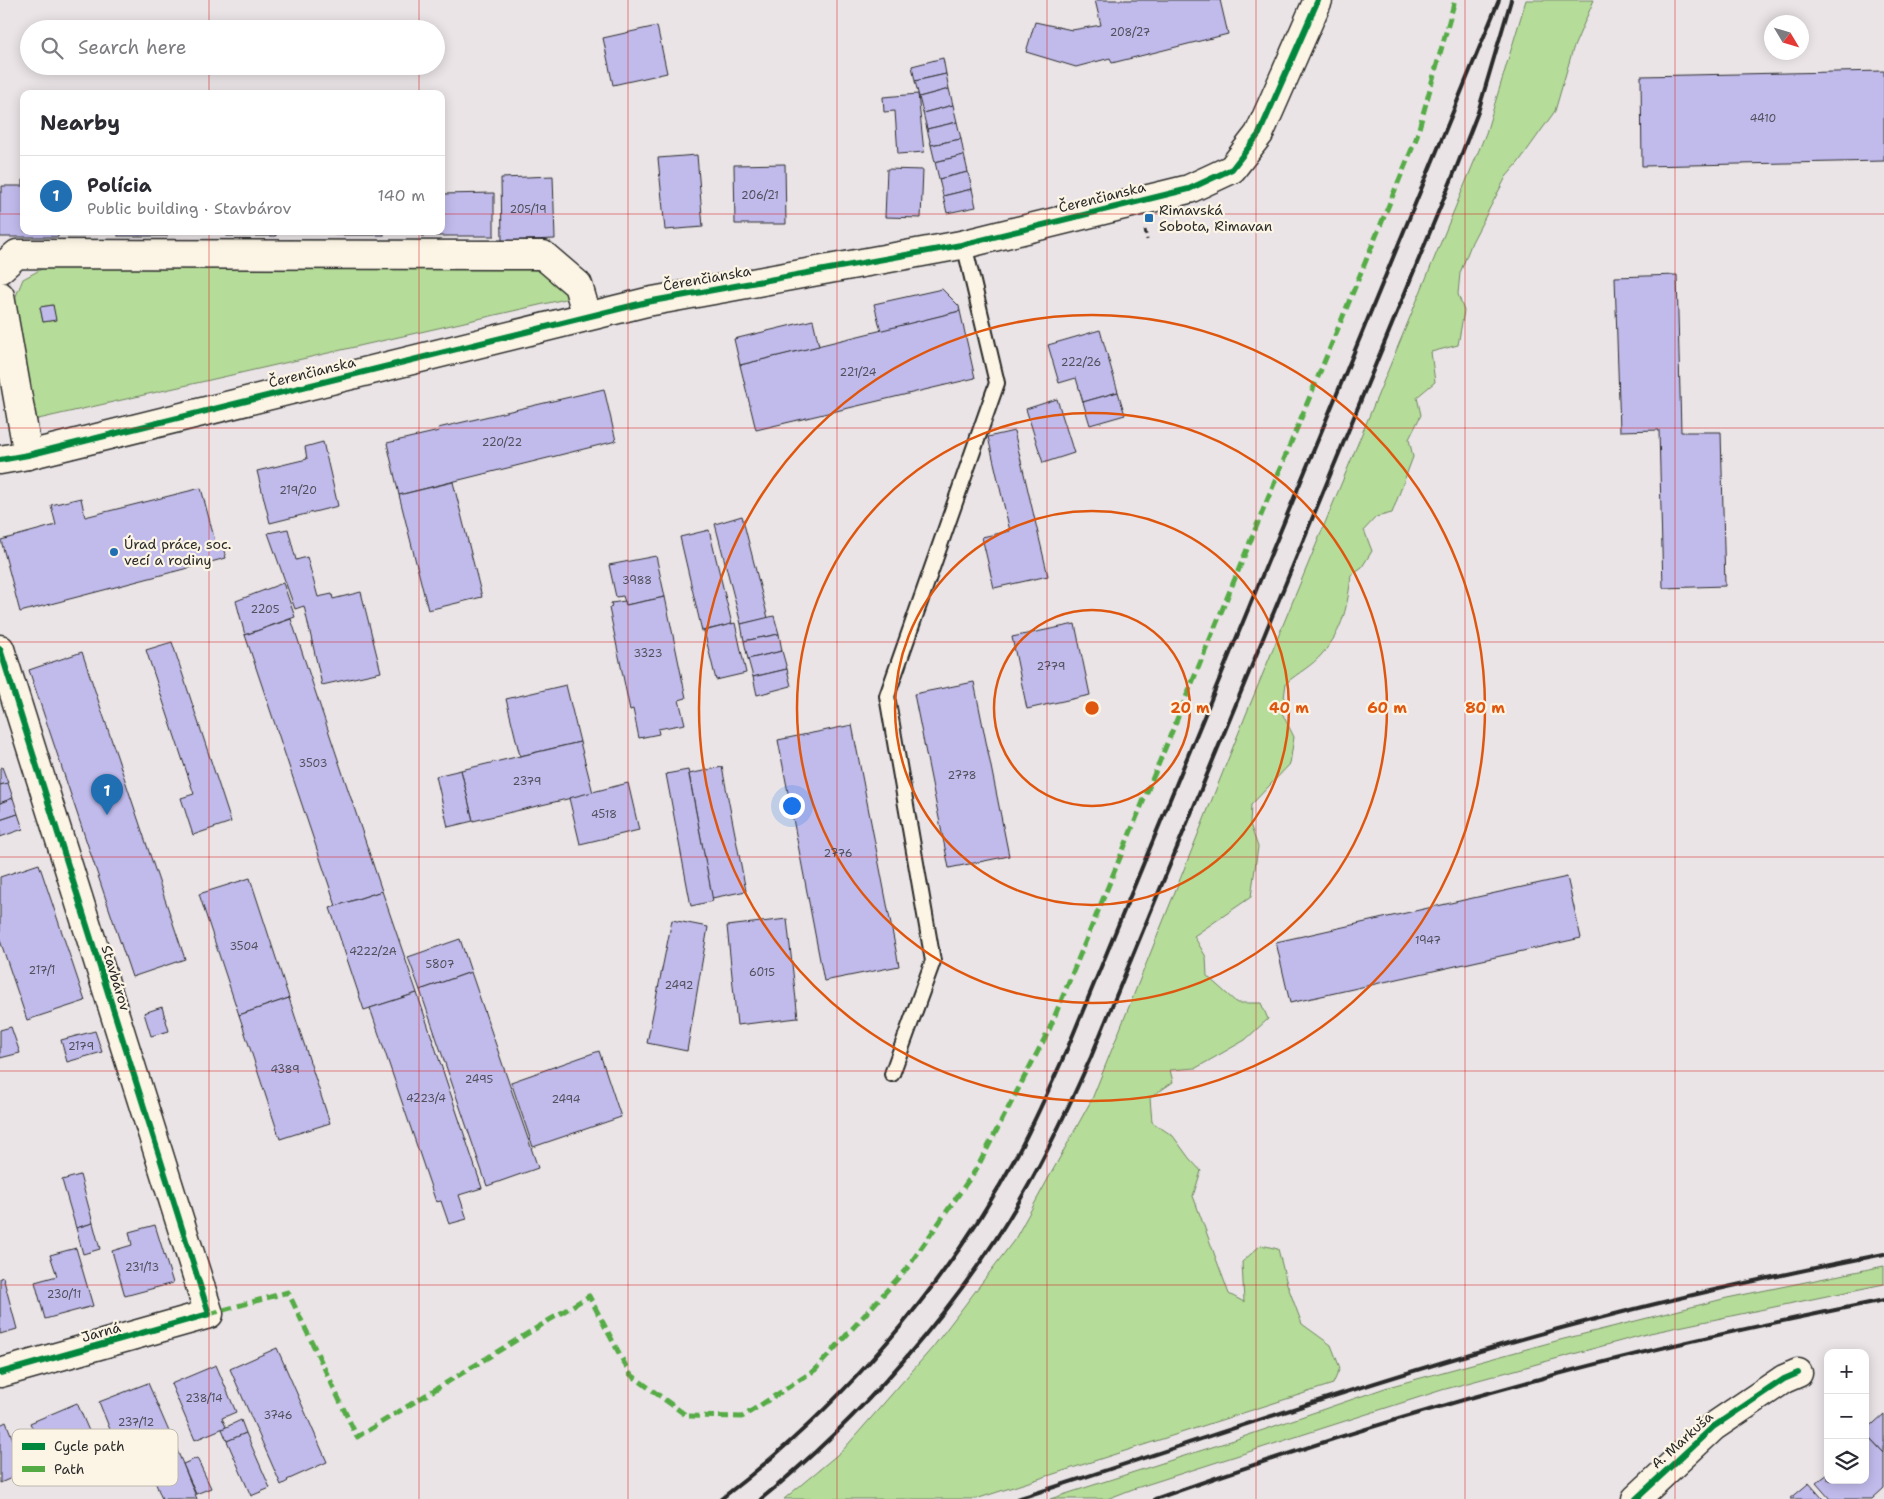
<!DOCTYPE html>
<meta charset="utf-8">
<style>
body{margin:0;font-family:"Shantell Sans",sans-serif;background:#f2f2f3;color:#2b2b33}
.controls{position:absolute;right:15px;bottom:15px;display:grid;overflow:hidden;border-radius:10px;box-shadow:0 2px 12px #0003}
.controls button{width:45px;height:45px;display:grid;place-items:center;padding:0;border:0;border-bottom:1px solid #e1e1e2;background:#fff;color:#2b2b33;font:25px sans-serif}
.compass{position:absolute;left:1764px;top:15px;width:45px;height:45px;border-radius:50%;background:#fff;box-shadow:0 2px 12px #0003;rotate:128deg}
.you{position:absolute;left:791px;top:805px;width:18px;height:18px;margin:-12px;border:4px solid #fff;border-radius:50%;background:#1a73e8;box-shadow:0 0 0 8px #1a73e833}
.badge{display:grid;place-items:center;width:32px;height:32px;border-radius:50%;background:#1f6fb2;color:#fff;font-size:16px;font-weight:700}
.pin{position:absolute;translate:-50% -41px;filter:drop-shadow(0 1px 2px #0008)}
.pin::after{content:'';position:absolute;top:26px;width:18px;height:15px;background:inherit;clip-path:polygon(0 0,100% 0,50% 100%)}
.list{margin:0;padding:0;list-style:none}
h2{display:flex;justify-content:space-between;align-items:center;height:65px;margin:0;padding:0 20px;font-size:21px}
h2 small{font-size:16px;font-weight:400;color:#7c7c81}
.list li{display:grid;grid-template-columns:32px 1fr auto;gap:15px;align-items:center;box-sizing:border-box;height:80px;padding:0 20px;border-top:1px solid #e1e1e2}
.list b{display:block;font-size:19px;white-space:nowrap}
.list p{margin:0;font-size:16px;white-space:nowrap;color:#7c7c81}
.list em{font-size:16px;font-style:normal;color:#7c7c81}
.icon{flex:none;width:28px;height:28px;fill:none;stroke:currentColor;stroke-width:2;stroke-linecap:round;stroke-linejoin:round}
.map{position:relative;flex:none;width:1884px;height:1499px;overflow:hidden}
.search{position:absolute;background:#fff;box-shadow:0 2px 12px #0003;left:20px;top:20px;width:425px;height:55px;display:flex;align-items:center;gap:12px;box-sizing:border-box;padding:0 18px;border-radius:28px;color:#7c7c81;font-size:19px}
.panel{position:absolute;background:#fff;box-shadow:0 2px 12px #0003;left:20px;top:90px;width:425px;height:145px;border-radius:10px}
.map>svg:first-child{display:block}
</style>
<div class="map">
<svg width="1884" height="1499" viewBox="0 0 1884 1499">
<rect width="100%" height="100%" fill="#eae4e7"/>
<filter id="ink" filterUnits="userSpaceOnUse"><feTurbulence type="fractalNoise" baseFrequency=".02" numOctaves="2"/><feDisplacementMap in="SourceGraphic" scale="10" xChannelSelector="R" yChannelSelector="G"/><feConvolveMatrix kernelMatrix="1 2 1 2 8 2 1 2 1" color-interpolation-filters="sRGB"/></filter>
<g filter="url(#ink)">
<g fill="#b5dc98" stroke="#708462" fill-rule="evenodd">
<path d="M1526 0H1594L1573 49 1555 111 1518 163 1506 177 1472 242 1460 273 1458 294 1464 311 1458 345 1431 352 1435 382 1417 397 1421 415 1409 439 1413 457 1392 513 1376 517 1364 530 1372 551 1362 567 1351 575C1348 604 1343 631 1322 654 1313 665 1298 673 1286 683L1282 713 1294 737 1290 764 1251 805 1250 824 1258 847 1251 897 1194 936 1206 957 1207 976 1237 1003H1261L1268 1019 1245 1040 1196 1068 1170 1070 1173 1082 1150 1098 1152 1122 1173 1136 1189 1158 1201 1171 1193 1196 1229 1294 1244 1302 1242 1262 1261 1245 1278 1249 1287 1284 1302 1324 1331 1345 1340 1368 1333 1384 976 1499H784L843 1450 933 1347 1015 1239 1092 1099 1245 717 1486 133Z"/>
<path d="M51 264 510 266 536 270 558 281 570 298 34 420 11 308 23 279ZM53 305 55 320 43 322 40 307Z"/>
<path d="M1884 1266V1284L1650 1333 1442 1390 1133 1489 1107 1499H1050L1237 1439 1388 1387 1556 1341 1727 1298Z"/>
</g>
<g fill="#c1bbec" stroke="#2b2b2b">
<path d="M1095 0H1220L1228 34 1112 63 1110 58 1076 67 1026 52 1035 22 1072 30 1101 25Z"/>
<path d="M657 26 667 73 613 85 603 38Z"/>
<path d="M943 58 946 74 915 81 912 66Z"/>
<path d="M1884 71V161L1642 166 1641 76Z"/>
<path d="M946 74 949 89 919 97 915 81Z"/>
<path d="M949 89 953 105 923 113 919 97Z"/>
<path d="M918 94 924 152 898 154 895 111 884 112 883 97Z"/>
<path d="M953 105 957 122 927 129 923 113Z"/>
<path d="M957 122 961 139 931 145 927 129Z"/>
<path d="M961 139 964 155 935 162 931 145Z"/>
<path d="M697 155 703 227 665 230 658 158Z"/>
<path d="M964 155 968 172 939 179 935 162Z"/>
<path d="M785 164 786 224H735L734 165Z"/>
<path d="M887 169 923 170 921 218 885 217Z"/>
<path d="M968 172 972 189 943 196 939 179Z"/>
<path d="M553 176 555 239 502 241 501 178Z"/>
<path d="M22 180H24V231H58V237H0V192H2V186H22Z"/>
<path d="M972 189 976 207 947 213 943 196Z"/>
<path d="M494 193V236H422V231H441V194Z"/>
<rect x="118" y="231" width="49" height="5"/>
<rect x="227" y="231" width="49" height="5"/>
<rect x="335" y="231" width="49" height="4"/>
<path d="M1677 275 1681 432H1721L1725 586 1663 588 1659 430 1620 431 1615 277Z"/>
<path d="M942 289 959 306 960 311 881 331 874 304Z"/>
<path d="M53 305 56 320 43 322 40 307Z"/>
<path d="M960 311 975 378 756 430 740 365Z"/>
<path d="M813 320 819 346 740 365 734 339Z"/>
<path d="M1100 330 1118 392 1083 402 1076 378 1059 383 1048 345Z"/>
<path d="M604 389 616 441 399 495 387 443 439 431 438 428Z"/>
<path d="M1118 392 1125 415 1090 425 1083 402Z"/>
<path d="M1057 399 1074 453 1043 463 1026 409Z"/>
<path d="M1014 431 1048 576 994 588 982 537 1010 531 988 437Z"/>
<path d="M323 442 338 506 270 523 257 471 307 459 305 447Z"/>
<path d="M453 482 482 597 428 610 399 495Z"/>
<path d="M201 488 216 545 222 543 226 558 20 612 1 540 56 525 51 505 81 498 85 517Z"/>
<path d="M742 516 768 618 741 624 715 524Z"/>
<path d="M288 529 296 560 307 557 318 597 332 594 333 599 361 592 381 672 322 685 304 606 295 609 268 533Z"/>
<path d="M709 530 732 624 702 631 680 537Z"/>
<path d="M656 556 665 597 626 605 623 596 616 597 609 565Z"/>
<path d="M283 583 295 617 245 635 236 601Z"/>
<path d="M665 597 686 698 679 700 685 724 658 729 659 734 639 738 633 709 630 710 609 608 612 607 611 603 625 601 626 605Z"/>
<path d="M774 616 779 634 744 641 741 624Z"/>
<path d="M291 619 382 891 336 906 245 635Z"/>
<path d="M735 623 746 673 716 680 704 631Z"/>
<path d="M1075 624 1090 695 1027 709 1012 637Z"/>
<path d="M779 634 782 651 748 659 744 641Z"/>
<path d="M172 642 231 822 193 835 181 798 194 794 146 650Z"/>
<path d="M782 651 787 669 753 677 748 659Z"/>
<path d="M82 652 185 959 132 977 29 670Z"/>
<path d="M787 669 791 686 757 695 753 677Z"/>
<path d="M974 682 1009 856 949 868 914 694Z"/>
<path d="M566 685 580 742 520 756 506 699Z"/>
<path d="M852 725 899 966 824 981 778 740Z"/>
<path d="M580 742 593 793 473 821 461 770Z"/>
<path d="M2 767 8 783 0 785V768Z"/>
<path d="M722 767 746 891 712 898 689 774Z"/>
<path d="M461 770 473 821 448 827 436 776Z"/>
<path d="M688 770 713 901 691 906 666 774Z"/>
<path d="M8 783 13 798 0 803V785Z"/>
<path d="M628 783 639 830 580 844 569 798Z"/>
<path d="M13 798 18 814 0 820V803Z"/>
<path d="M18 814 23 829 0 837V820Z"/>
<path d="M39 864 85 1001 27 1020 0 940V877Z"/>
<path d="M1567 877 1581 938 1290 1003 1276 942Z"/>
<path d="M250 878 289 998 239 1015 199 894Z"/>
<path d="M382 891 417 993 364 1010 330 908Z"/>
<path d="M787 919 798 1018 737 1025 727 926Z"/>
<path d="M672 920 708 927 687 1051 647 1043Z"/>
<path d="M460 939 471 972 420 990 408 957Z"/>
<path d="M471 972 538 1168 487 1186 420 990Z"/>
<path d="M417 993 482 1188 459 1195 467 1219 449 1224 441 1201 436 1202 370 1008Z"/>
<path d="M289 998 330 1123 280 1139 239 1015Z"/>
<path d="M162 1007 169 1031 151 1036 144 1013Z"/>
<path d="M11 1027 20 1053 0 1058V1030Z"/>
<path d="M95 1031 102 1052 67 1062 61 1040Z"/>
<path d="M599 1051 621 1117 533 1147 511 1082Z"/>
<path d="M80 1175 93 1223 76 1228 62 1180Z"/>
<path d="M93 1223 100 1249 83 1254 76 1228Z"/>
<path d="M155 1225 173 1283 125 1296 112 1251 132 1245 129 1232Z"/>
<path d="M76 1248 93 1306 45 1319 35 1282 57 1276 50 1255Z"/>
<path d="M3 1277 17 1329 0 1334V1278Z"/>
<path d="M277 1348 327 1462 287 1480 288 1481 281 1485 230 1369Z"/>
<path d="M216 1365 236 1412 222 1418 226 1427 195 1440 171 1384Z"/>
<path d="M148 1383 183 1464 197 1499H162L140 1444 119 1452 99 1402Z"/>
<path d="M77 1403 98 1452 51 1472 46 1459 38 1462 26 1435 34 1432 30 1423Z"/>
<path d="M1884 1414V1453L1865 1433V1431Z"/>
<path d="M241 1420 246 1433 227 1441 222 1429Z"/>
<path d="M6 1422 26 1472 0 1483V1425Z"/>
<path d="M246 1433 270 1488 251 1496 227 1441Z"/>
<path d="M1865 1433 1884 1453V1488L1872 1499H1830L1816 1483 1828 1474V1480H1865Z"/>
<path d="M197 1458 211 1488 196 1494 183 1464Z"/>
<path d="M1809 1483 1823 1499H1790Z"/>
</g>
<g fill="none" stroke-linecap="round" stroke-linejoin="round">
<g stroke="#2b2b2b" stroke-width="18">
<path id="service" d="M892 1074 933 961 887 696 997 383 964 244"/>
</g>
<g stroke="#2b2b2b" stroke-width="31">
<g id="minor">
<path d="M0 269 17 254 543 255 578 285 587 316"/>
<path d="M0 296 28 455"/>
<path d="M0 460 28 455 647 302 961 245 1189 189 1232 169 1259 134 1318 0"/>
<path d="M0 649 209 1314 0 1373"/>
<path d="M1636 1499 1713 1427 1784 1379 1798 1373"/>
</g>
</g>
<path stroke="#2b2b2b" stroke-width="3" stroke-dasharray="5 4" stroke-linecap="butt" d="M1145 230 1147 240"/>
<use href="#service" stroke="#fcf5e5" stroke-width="14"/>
<use href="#minor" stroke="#fcf5e5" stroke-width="28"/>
<g stroke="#2b2b2b" stroke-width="4">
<path d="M721 1499C841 1407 946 1287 1018 1153 1036 1119 1052 1083 1068 1047L1499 0"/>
<path d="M761 1499C859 1420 957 1308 1020 1200 1047 1154 1069 1106 1091 1057L1455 171 1478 112 1511 0"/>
<path d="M1017 1499C1189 1444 1361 1384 1536 1335 1651 1303 1767 1277 1884 1254"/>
<path d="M1155 1499C1279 1455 1405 1415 1532 1381 1648 1349 1766 1324 1884 1300"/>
</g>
<path stroke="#54ab44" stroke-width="5" stroke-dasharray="10 5" stroke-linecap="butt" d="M209 1314 288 1292 357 1437 589 1296 630 1374 687 1416 742 1417 815 1370 908 1267 977 1168 1049 1030 1416 139 1455 0"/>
<g stroke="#fcf5e5" stroke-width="9">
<g id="cycleway">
<path d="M0 460 28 455 647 302 961 245 1189 189 1232 169 1259 134 1318 0"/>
<path d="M0 649 209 1314 0 1373"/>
<path d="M1636 1499 1713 1427 1784 1379 1798 1373"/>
</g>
</g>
<use href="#cycleway" stroke="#00873e" stroke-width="6"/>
</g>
</g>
<path fill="none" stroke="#d62828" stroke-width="1" stroke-opacity="0.55" d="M209 0V29M419 0V29M628 0V1499M837 0V1499M1047 0V1499M1256 0V1499M1465 0V1499M1675 0V1499M209 66V94M419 66V94M0 214H24M441 214H1884M209 231V1499M419 231V1499M0 428H1884M0 642H1884M0 857H1884M0 1071H1884M0 1285H1884"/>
<g fill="none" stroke="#df570e" stroke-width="2.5">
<circle cx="1092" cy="708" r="98"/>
<circle cx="1092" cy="708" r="197"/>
<circle cx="1092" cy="708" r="295"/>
<circle cx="1092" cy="708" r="393"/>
</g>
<g fill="#1f6fb2" stroke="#fcf5e5" stroke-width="2">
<rect x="1144" y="213" width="10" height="10" rx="2.5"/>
<circle cx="114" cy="552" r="5"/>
</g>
<g text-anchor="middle" stroke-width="4.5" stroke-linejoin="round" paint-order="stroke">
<g font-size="11" fill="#504f5b">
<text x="1130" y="36">208/27</text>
<text x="1763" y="122">4410</text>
<text x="760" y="199">206/21</text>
<text x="528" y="213">205/19</text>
<text x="1081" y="366">222/26</text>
<text x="858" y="376">221/24</text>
<text x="502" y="446">220/22</text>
<text x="298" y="494">219/20</text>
<text x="637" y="584">3988</text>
<text x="265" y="613">2205</text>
<text x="648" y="657">3323</text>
<text x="1051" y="670">2779</text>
<text x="313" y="767">3503</text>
<text x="962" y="779">2778</text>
<text x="527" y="785">2379</text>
<text x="604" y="818">4518</text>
<text x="838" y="857">2776</text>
<text x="1428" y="944">1947</text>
<text x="244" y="950">3504</text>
<text x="373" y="955">4222/2A</text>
<text x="440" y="968">5807</text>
<text x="42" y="974">217/1</text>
<text x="762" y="976">6015</text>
<text x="679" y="989">2492</text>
<text x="81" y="1050">2179</text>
<text x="285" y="1073">4389</text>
<text x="479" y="1083">2495</text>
<text x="426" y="1102">4223/4</text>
<text x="566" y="1103">2494</text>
<text x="142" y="1271">231/13</text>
<text x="64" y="1298">230/11</text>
<text x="204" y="1402">238/14</text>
<text x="278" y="1419">3746</text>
<text x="136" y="1426">237/12</text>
</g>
<g font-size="14" fill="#2b2b2b" stroke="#fcf5e5">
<text transform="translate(1102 197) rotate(-14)" y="5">Čerenčianska</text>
<text transform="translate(707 278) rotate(-10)" y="5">Čerenčianska</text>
<text transform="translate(312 372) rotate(-14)" y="5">Čerenčianska</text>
<text transform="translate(116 978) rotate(73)" y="5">Stavbárov</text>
<text transform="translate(101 1332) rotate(-16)" y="5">Jarná</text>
<text transform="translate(1682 1440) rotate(-42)" y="5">A. Markuša</text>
</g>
<g font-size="14" fill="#2b2b2b" stroke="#fcf5e5" text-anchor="start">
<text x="1159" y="215">Rimavská<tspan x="1159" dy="16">Sobota, Rimavan</tspan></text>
<text x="124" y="549">Úrad práce, soc.<tspan x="124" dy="16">vecí a rodiny</tspan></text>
</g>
</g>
<rect x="12" y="1429" width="166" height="57" rx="8" fill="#fcf5e5" stroke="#bdb8ad" stroke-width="1"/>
<rect x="22" y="1443" width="23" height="7" fill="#00873e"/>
<rect x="22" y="1466" width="23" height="6" fill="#54ab44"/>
<g font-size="14" fill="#2b2b2b">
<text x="54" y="1451">Cycle path</text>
<text x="54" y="1474">Path</text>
</g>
<circle cx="1092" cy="708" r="8" fill="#df570e" stroke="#fcf5e5" stroke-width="2.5"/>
<g font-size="15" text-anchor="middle" font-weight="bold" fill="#df570e" stroke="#fcf5e5" stroke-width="4.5" stroke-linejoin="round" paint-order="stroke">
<text x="1190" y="713">20 m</text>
<text x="1289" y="713">40 m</text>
<text x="1387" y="713">60 m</text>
<text x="1485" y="713">80 m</text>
</g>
</svg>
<div class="controls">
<button>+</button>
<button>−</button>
<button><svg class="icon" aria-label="layers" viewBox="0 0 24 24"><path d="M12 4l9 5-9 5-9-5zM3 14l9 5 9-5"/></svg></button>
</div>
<svg class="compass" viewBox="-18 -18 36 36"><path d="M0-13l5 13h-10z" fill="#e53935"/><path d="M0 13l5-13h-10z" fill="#7c7c81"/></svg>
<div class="you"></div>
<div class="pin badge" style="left:107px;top:815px">1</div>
<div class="search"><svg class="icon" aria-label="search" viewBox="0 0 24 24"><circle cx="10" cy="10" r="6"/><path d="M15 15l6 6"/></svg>Search here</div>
<section class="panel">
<h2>Nearby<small></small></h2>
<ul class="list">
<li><span class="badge">1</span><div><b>Polícia</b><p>Public building · Stavbárov</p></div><em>140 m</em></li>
</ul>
</section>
</div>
